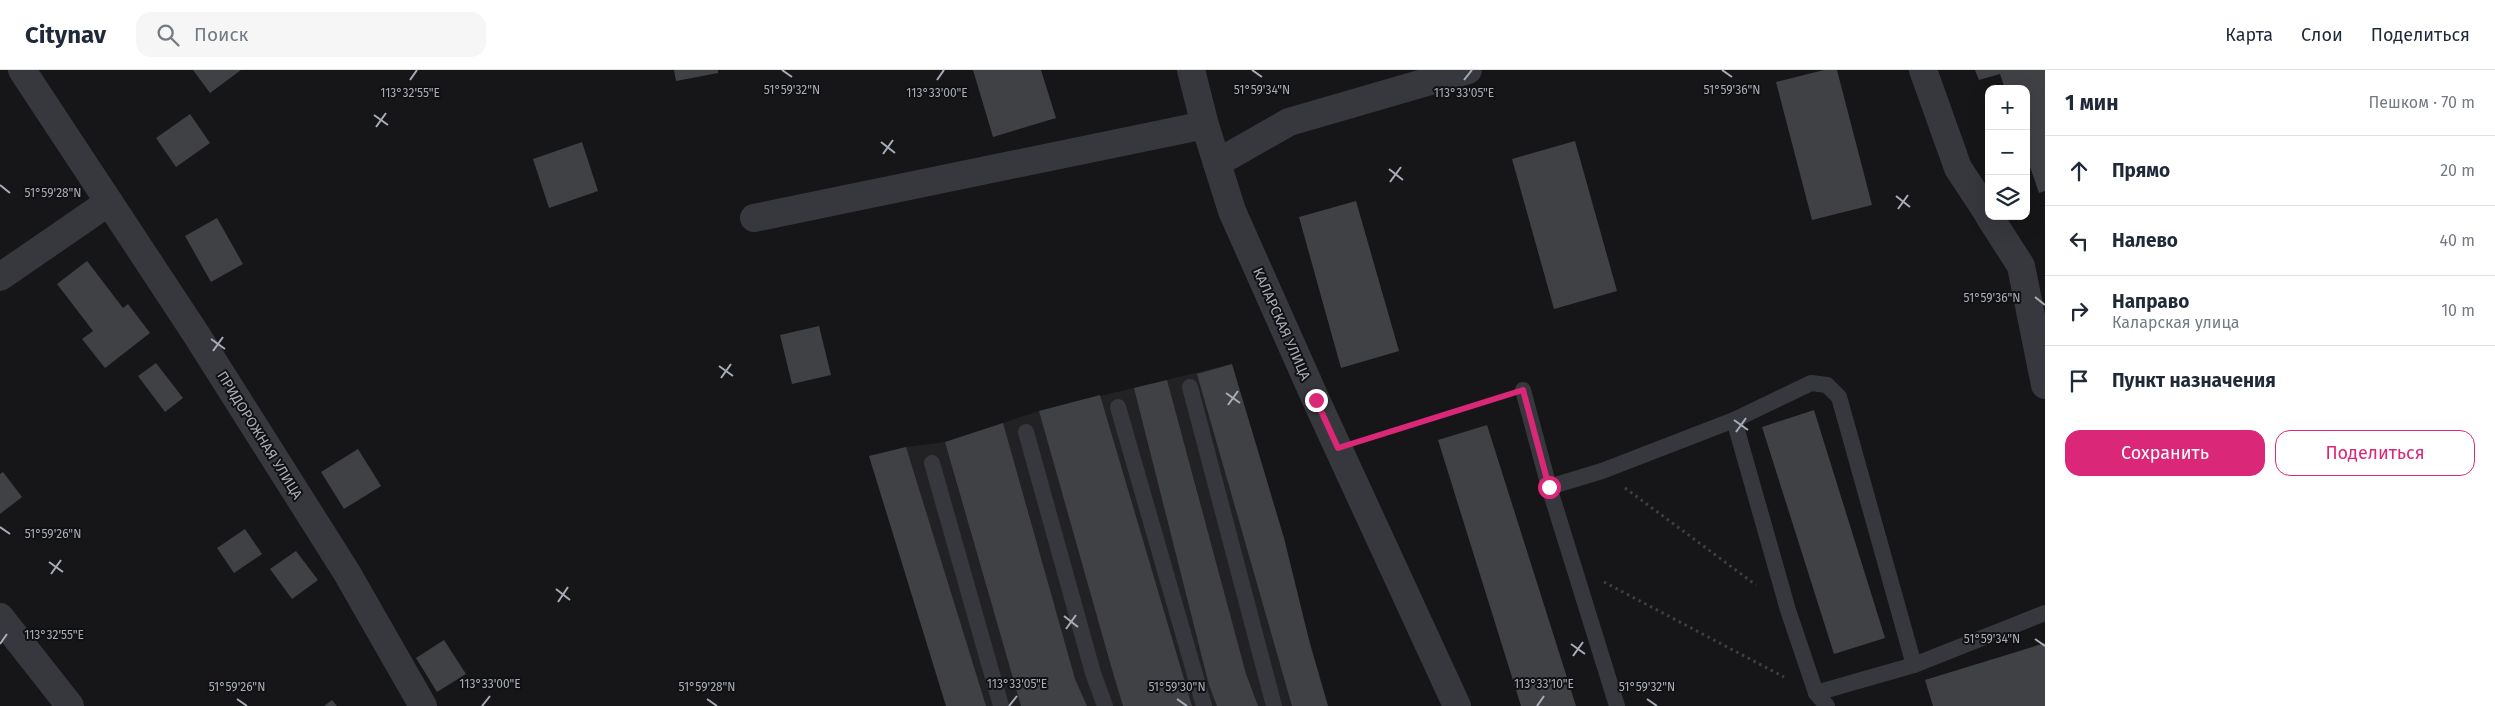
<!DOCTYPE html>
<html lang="ru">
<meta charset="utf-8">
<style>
body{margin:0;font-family:"Fira Sans",sans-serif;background:#f6f6f7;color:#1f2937}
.controls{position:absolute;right:15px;top:15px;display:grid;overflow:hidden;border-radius:10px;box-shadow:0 5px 20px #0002}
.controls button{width:45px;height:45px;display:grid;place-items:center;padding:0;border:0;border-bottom:1px solid #e0e1e3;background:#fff;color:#1f2937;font:25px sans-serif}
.stop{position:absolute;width:15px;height:15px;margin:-11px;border:4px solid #db2777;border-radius:50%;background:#fff}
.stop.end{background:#db2777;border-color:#fff;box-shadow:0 1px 5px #0008}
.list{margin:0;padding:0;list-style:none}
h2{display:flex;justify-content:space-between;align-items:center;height:65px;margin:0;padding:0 20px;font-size:21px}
h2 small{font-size:16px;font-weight:400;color:#747a83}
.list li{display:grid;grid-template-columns:32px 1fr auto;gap:15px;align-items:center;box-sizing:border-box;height:70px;padding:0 20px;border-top:1px solid #e0e1e3}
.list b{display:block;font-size:19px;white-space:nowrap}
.list p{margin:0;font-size:16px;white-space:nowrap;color:#747a83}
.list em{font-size:16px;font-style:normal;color:#747a83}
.actions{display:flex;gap:10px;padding:15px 20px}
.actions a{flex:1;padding:11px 0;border:1px solid #db2777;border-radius:15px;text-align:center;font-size:18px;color:#db2777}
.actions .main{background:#db2777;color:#fff}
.icon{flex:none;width:28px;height:28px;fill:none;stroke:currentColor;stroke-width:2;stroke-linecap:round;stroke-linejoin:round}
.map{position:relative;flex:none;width:2045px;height:636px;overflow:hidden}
header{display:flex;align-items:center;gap:30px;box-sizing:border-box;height:70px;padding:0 25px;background:#fff;border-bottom:1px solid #e0e1e3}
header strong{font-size:24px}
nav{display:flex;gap:28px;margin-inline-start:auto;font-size:18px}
.search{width:350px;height:45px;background:#f6f6f7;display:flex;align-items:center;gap:12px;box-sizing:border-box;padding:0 18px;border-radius:15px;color:#747a83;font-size:19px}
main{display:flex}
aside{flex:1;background:#fff}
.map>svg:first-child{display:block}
</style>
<header>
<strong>Citynav</strong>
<div class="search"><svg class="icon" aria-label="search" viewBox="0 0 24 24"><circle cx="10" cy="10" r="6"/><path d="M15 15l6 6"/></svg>Поиск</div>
<nav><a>Карта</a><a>Слои</a><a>Поделиться</a></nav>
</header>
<main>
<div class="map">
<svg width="2045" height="636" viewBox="0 0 2045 636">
<rect width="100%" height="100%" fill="#161618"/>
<path fill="#222225" d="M1232 294 1328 636H946L869 386 906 377 945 372 1039 341Z"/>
<g fill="#404145">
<path d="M193 0H241L210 23Z"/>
<path d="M674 0H718V3L676 11Z"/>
<path d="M973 0H1041L1056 48 993 67Z"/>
<path d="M1824 0H1837L1872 135 1812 150 1776 12Z"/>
<path d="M1975 0H2045V121L2039 123 2026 85V19H2005L2000 4 1979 10Z"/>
<path d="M190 44 210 73 176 97 156 68Z"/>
<path d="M1575 71 1617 221 1554 239 1512 89Z"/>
<path d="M582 72 598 121 549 138 533 89Z"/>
<path d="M1356 131 1399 281 1341 298 1299 147Z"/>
<path d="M217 148 243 194 211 212 185 166Z"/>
<path d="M87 191 123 238 128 234 150 263 105 298 82 269 93 261 57 214Z"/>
<path d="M819 256 831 305 792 314 780 265Z"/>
<path d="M156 293 183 328 165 342 138 306Z"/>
<path d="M1232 294 1284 468 1310 574 1328 636H1292L1197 304Z"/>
<path d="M1167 310 1246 604 1258 636H1217L1209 615 1134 318Z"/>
<path d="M1100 325 1192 636H1123L1111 596 1039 341Z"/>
<path d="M1814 340 1885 568 1834 584 1762 357Z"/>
<path d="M1003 353 1075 609 1087 636H1021L945 372Z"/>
<path d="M1487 355 1576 636H1521L1438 370Z"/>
<path d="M906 377 986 636H946L869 386Z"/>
<path d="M358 379 381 416 344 439 321 402Z"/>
<path d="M3 402 22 427 0 444V404Z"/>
<path d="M245 459 262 484 234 503 217 478Z"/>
<path d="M296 481 318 510 292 529 270 499Z"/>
<path d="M444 570 466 604 437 622 416 588Z"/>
<path d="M2045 573V636H1933L1925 610Z"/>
<path d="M332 630 337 636H324Z"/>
</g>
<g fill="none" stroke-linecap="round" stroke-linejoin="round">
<g stroke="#3d3f44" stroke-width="3" stroke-dasharray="2.5 4" stroke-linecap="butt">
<path d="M1366 369 1501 327"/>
<path d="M1625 418 1756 515"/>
<path d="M1604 512 1784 607"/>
</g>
<g stroke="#37383d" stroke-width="16">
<path d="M1190 317 1274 636"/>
<path d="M1523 320 1549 417 1617 636"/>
<path d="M1118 337 1204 636"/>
<path d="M1734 350 1788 540 1816 623 1827 636"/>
<path d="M1026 362 1093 603 1105 636"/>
<path d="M932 393 1001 636"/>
<path d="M1549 417 1602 401 1734 350 1811 313 1827 315 1839 327 1914 595 1816 623"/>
<path d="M1914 595 2045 543"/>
</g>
<g stroke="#37383d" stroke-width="28">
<path d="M22 0 196 264 347 503 423 636"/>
<path d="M1191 0 1205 55 1232 141 1316 330 1457 636"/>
<path d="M1923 0 1958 98 1989 145"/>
<path d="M1217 93 1289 52 1468 0"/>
<path d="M1989 146 2021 196 2045 315"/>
<path d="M754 148 1205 55"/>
<path d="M0 207 109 132"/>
<path d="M0 547 70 636"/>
</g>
</g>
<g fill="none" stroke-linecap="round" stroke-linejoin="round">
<path stroke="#db2777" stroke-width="6" d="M1316 330 1338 378 1523 320 1549 417"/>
</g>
<path fill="none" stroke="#a8adb8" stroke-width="2" d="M782 0 792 7M1252 0 1262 7M1722 0 1732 7M410 10 417 0M937 10 944 0M1464 10 1472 0M374 45 388 55M376 57 386 43M881 72 895 83M883 84 893 70M1389 99 1403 110M1390 112 1401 97M0 115 10 123M1896 126 1910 137M1898 139 1908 125M2035 227 2045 235M211 269 225 279M213 281 223 267M719 296 733 306M721 308 731 294M1226 323 1240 333M1228 335 1238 321M1734 350 1748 360M1736 362 1746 348M0 457 10 464M49 492 63 502M51 504 61 490M556 519 570 530M558 532 568 517M1064 546 1078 557M1066 559 1076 545M2035 569 2045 576M0 574 7 564M1571 574 1585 584M1573 586 1583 572M237 629 247 636M707 629 717 636M1177 629 1187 636M1647 629 1657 636M482 636 490 626M1009 636 1017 626M1537 636 1544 626"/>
<g text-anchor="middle" stroke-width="4" stroke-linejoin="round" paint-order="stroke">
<g font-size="14" fill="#a8adb8" stroke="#111113">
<text transform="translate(1282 254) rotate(66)" y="5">КАЛАРСКАЯ УЛИЦА</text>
<text transform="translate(260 365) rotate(58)" y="5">ПРИДОРОЖНАЯ УЛИЦА</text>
</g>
</g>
<g font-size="12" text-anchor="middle" fill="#a8adb8" stroke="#111113" stroke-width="4" stroke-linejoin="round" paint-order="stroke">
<text x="792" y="24">51°59'32"N</text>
<text x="1262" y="24">51°59'34"N</text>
<text x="1732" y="24">51°59'36"N</text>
<text x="410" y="27">113°32'55"E</text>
<text x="937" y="27">113°33'00"E</text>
<text x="1464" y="27">113°33'05"E</text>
<text x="53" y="127">51°59'28"N</text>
<text x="1992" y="232">51°59'36"N</text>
<text x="53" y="468">51°59'26"N</text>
<text x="54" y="569">113°32'55"E</text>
<text x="1992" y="573">51°59'34"N</text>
<text x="490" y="618">113°33'00"E</text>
<text x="1017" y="618">113°33'05"E</text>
<text x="1544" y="618">113°33'10"E</text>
<text x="237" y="621">51°59'26"N</text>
<text x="707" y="621">51°59'28"N</text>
<text x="1177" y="621">51°59'30"N</text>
<text x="1647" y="621">51°59'32"N</text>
</g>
</svg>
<div class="controls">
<button>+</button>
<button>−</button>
<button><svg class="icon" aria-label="layers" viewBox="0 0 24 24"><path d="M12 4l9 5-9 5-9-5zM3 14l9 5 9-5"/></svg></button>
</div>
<div class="stop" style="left:1549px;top:417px"></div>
<div class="stop end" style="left:1316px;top:330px"></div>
</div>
<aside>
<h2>1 мин<small>Пешком · 70 m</small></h2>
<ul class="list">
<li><svg class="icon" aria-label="ahead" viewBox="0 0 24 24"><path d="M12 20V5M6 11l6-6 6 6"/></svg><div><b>Прямо</b></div><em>20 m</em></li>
<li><svg class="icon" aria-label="left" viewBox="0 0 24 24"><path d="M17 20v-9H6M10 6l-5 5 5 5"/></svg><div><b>Налево</b></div><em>40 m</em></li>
<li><svg class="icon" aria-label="right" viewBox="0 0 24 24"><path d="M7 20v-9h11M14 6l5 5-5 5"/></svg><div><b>Направо</b><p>Каларская улица</p></div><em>10 m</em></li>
<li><svg class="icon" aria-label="arrive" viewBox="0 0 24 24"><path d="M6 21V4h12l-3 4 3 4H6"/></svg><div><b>Пункт назначения</b></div></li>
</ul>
<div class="actions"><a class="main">Сохранить</a><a>Поделиться</a></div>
</aside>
</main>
